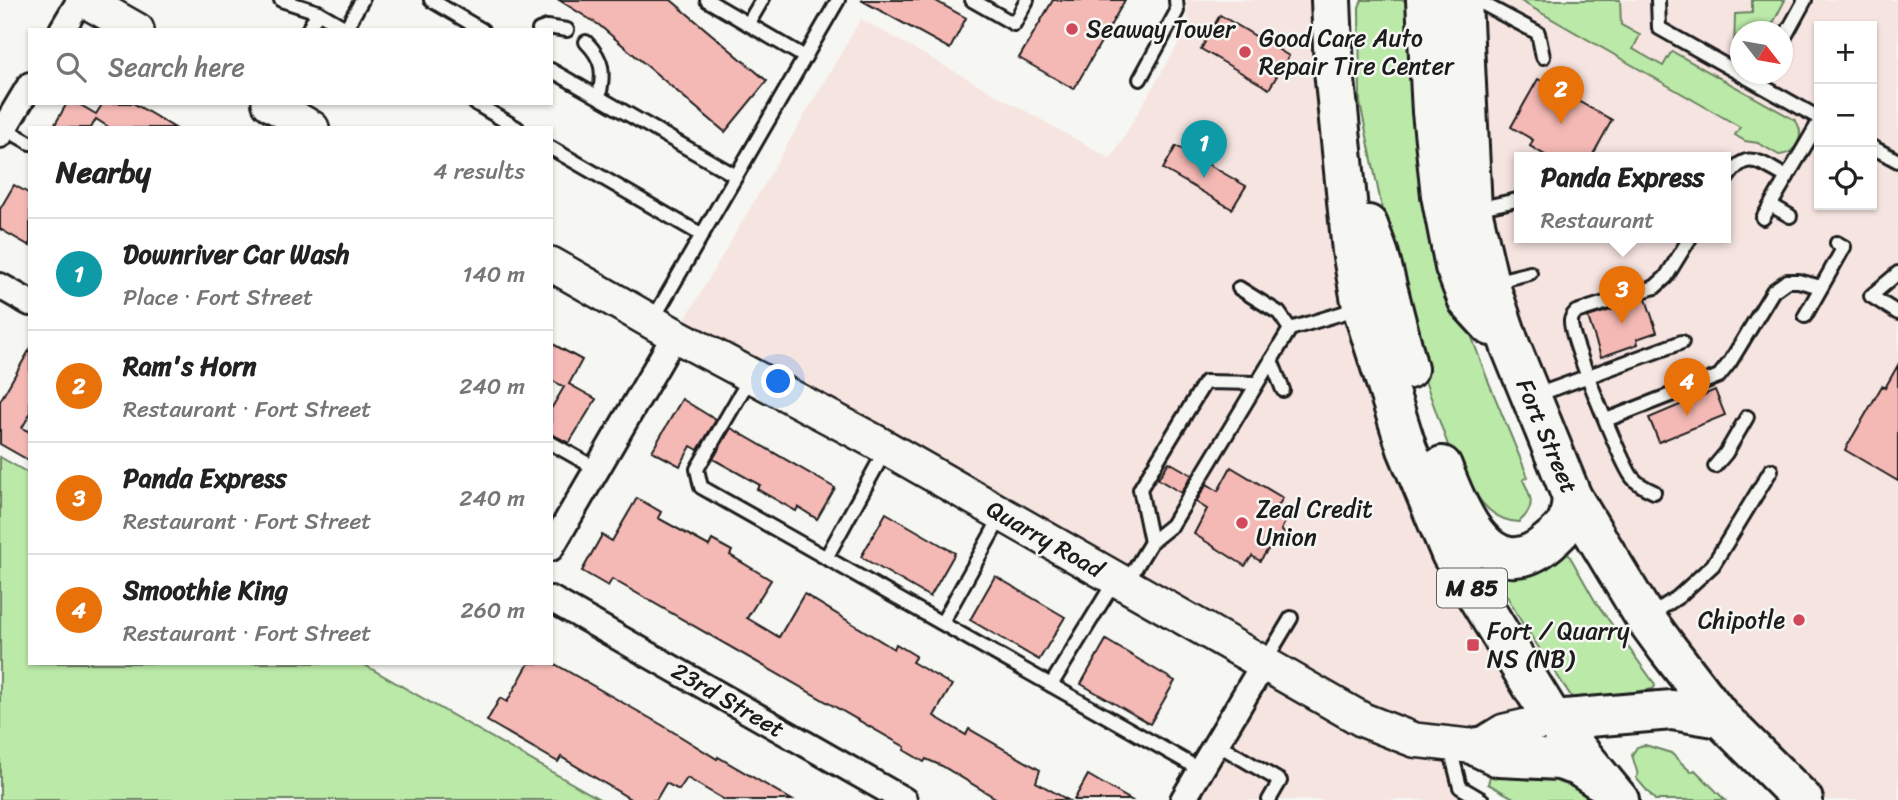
<!DOCTYPE html>
<meta charset="utf-8">
<style>
body{margin:0;font-family:Sriracha,sans-serif;background:#f2f2f2;color:#222}
.controls{position:absolute;right:21px;top:21px;display:grid;overflow:hidden;border-radius:0px;box-shadow:0 2px 5px #0004}
.controls button{width:63px;height:63px;display:grid;place-items:center;padding:0;border:0;border-bottom:2px solid #e0e0e0;background:#fff;color:#222;font:35px sans-serif}
.compass{position:absolute;left:1730px;top:21px;width:63px;height:63px;border-radius:50%;background:#fff;box-shadow:0 2px 5px #0004;rotate:121deg}
.you{position:absolute;left:779px;top:382px;width:24px;height:24px;margin:-18px;border:5px solid #fff;border-radius:50%;background:#1a73e8;box-shadow:0 0 0 10px #1a73e833}
.badge{display:grid;place-items:center;width:46px;height:46px;border-radius:50%;background:#db2777;color:#fff;font-size:23px;font-weight:700}
.pin{position:absolute;translate:-50% -58px;filter:drop-shadow(0 2px 4px #0008)}
.pin::after{content:'';position:absolute;top:37px;width:24px;height:21px;background:inherit;clip-path:polygon(0 0,100% 0,50% 100%)}
.popup{position:absolute;left:1514px;top:152px;width:217px;height:91px;box-sizing:border-box;display:grid;place-content:center;border-radius:0px;background:#fff;filter:drop-shadow(0 2px 5px #0005);font-size:23px;white-space:nowrap;color:#767676}
.popup b{font-size:26px;color:#222}
.popup::after{content:'';position:absolute;left:50%;top:100%;margin-left:-14px;border:14px solid transparent;border-top-color:#fff}
.list{margin:0;padding:0;list-style:none}
h2{display:flex;justify-content:space-between;align-items:center;height:91px;margin:0;padding:0 28px;font-size:30px}
h2 small{font-size:23px;font-weight:400;color:#767676}
.list li{display:grid;grid-template-columns:46px 1fr auto;gap:21px;align-items:center;box-sizing:border-box;height:112px;padding:0 28px;border-top:2px solid #e0e0e0}
.list b{display:block;font-size:26px;white-space:nowrap}
.list p{margin:0;font-size:23px;white-space:nowrap;color:#767676}
.list em{font-size:23px;font-style:normal;color:#767676}
.icon{flex:none;width:38px;height:38px;fill:none;stroke:currentColor;stroke-width:2;stroke-linecap:round;stroke-linejoin:round}
.map{position:relative;flex:none;width:1898px;height:800px;overflow:hidden}
.search{position:absolute;background:#fff;box-shadow:0 2px 5px #0004;left:28px;top:28px;width:525px;height:77px;display:flex;align-items:center;gap:18px;box-sizing:border-box;padding:0 24px;border-radius:0px;color:#767676;font-size:26px}
.panel{position:absolute;background:#fff;box-shadow:0 2px 5px #0004;left:28px;top:126px;width:525px;height:539px;border-radius:0px}
.map>svg:first-child{display:block}
</style>
<div class="map">
<svg width="1898" height="800" viewBox="0 0 1898 800">
<rect width="100%" height="100%" fill="#f6f6f2"/>
<filter id="ink" filterUnits="userSpaceOnUse"><feTurbulence type="fractalNoise" baseFrequency=".0143" numOctaves="2"/><feDisplacementMap in="SourceGraphic" scale="14" xChannelSelector="R" yChannelSelector="G"/><feConvolveMatrix kernelMatrix="1 2 1 2 8 2 1 2 1" color-interpolation-filters="sRGB"/></filter>
<g filter="url(#ink)">
<g fill="#f6e4e0" fill-rule="evenodd">
<path d="M1187 0H1331L1407 449 1553 720 1449 744 1460 787 1482 800H1183L1263 664 676 335 861 19 1111 159 1188 27Z"/>
<path d="M1462 0H1898V800H1803L1667 648 1510 345ZM1819 26H1872V205H1819ZM1741 32H1783V74H1741ZM1519 158H1725V238H1519Z"/>
</g>
<g fill="#bae9a8" stroke="#6b8262" stroke-width="2">
<path d="M1362 0H1405L1410 13 1442 257 1487 378 1528 477 1523 480C1532 498 1536 507 1519 522 1494 521 1482 504 1469 485L1463 487 1415 353 1388 237 1360 103 1359 7Z"/>
<path d="M1519 0H1620L1621 25 1640 35 1633 49 1663 66 1670 54 1673 52 1795 120C1806 134 1797 154 1779 155L1758 143 1745 141 1735 135 1740 127Z"/>
<path d="M1752 0H1785L1769 31 1741 32 1740 62 1734 54 1735 14 1752 13Z"/>
<path d="M0 457 30 474V663H361L601 800H0Z"/>
<path d="M1565 552 1568 553 1595 601 1654 683 1655 686 1653 689 1577 701 1573 699 1521 621 1495 575 1497 573Z"/>
<path d="M1645 745 1671 753 1691 772 1695 770 1725 800H1655L1636 778 1638 775 1632 755 1637 747Z"/>
<path d="M1498 769 1577 783 1592 800H1517L1488 784 1490 776Z"/>
</g>
<g fill="#f5b9b5" stroke="#1c1c1c" stroke-width="2">
<path d="M559 0H671L767 81 725 132 599 25Z"/>
<path d="M861 0H934L966 18 950 49Z"/>
<path d="M1053 0H1125L1074 89 1019 58Z"/>
<path d="M1220 15 1289 56 1269 89 1201 49Z"/>
<path d="M1538 79 1612 120 1591 158H1550L1530 146 1533 140 1511 127Z"/>
<path d="M67 103H77L96 114 103 103H133L175 128H110L96 119 91 128H53Z"/>
<path d="M1176 146 1246 186 1232 209 1163 169Z"/>
<path d="M14 185 30 194V246L0 229V209Z"/>
<path d="M1646 299 1657 332 1637 339 1638 344 1601 357 1588 317Z"/>
<path d="M551 343 582 360 569 384 596 399 569 443 551 434V409L564 387 551 380Z"/>
<path d="M30 349V414L22 428 30 432V461L0 444V401Z"/>
<path d="M1898 365V481L1845 450 1882 386 1885 388Z"/>
<path d="M1715 390 1725 415 1659 442 1649 418Z"/>
<path d="M682 399 716 420 698 450 691 446 680 466 652 451Z"/>
<path d="M731 428 835 488 817 519 798 507 796 511 757 489 760 485 713 459Z"/>
<path d="M1169 462 1192 475 1181 493 1158 479Z"/>
<path d="M1231 467 1283 498 1276 509 1288 515 1281 530 1285 534 1277 546 1272 544 1260 561 1252 556 1245 566 1194 534 1207 509 1196 502 1207 484 1218 491Z"/>
<path d="M637 498 661 512 658 518 709 546 712 540 732 551 730 555 771 580 747 618 779 637 804 594 894 649 896 644 916 656 912 662 952 685 934 716 966 735 969 729 1040 770 1036 782 1068 800H999L942 766 926 759 924 762 904 750 905 747 612 579 608 586 582 571 602 535 612 541Z"/>
<path d="M886 513 955 553 930 597 861 557Z"/>
<path d="M995 576 1065 617 1039 660 970 620Z"/>
<path d="M1106 640 1175 681 1150 724 1081 684Z"/>
<path d="M529 663H553L662 725 717 759 718 757 792 800H725L687 778 679 790 666 783 656 800H632L561 757 558 762 487 721 500 698 507 702Z"/>
<path d="M1088 775 1131 800H1074Z"/>
</g>
<g fill="none" stroke-linecap="round" stroke-linejoin="round">
<g stroke="#1c1c1c" stroke-width="18">
<g id="lane">
<path d="M281 0 318 12 349 30"/>
<path d="M431 0 482 30"/>
<path d="M707 0 748 24 762 0"/>
<path d="M972 0 1014 24 1027 0"/>
<path d="M1476 0 1538 33 1543 57"/>
<path d="M1658 0 1659 28 1819 118"/>
<path d="M308 30 318 12"/>
<path d="M345 30 362 0"/>
<path d="M539 30 547 27 567 30"/>
<path d="M1783 40 1805 0"/>
<path d="M586 42C604 60 604 73 599 97"/>
<path d="M805 57 838 0"/>
<path d="M551 70 736 176"/>
<path d="M1140 79 1177 11 1176 0"/>
<path d="M475 103 517 128"/>
<path d="M0 126 30 143"/>
<path d="M1872 147 1898 161"/>
<path d="M551 148 702 235"/>
<path d="M1725 181C1747 147 1758 162 1787 177"/>
<path d="M1771 205 1790 216"/>
<path d="M1476 209 1517 200"/>
<path d="M1763 218 1819 122"/>
<path d="M1898 273 1871 296 1898 313"/>
<path d="M1493 282 1530 273"/>
<path d="M1239 288 1279 313 1290 329"/>
<path d="M1805 316 1844 247 1837 243"/>
<path d="M652 321 805 57 748 24"/>
<path d="M1271 360 1283 390"/>
<path d="M751 376 697 469 701 487 1201 770"/>
<path d="M1534 396 1682 342"/>
<path d="M1606 420 1719 376 1730 362 1773 291 1787 281H1798L1821 287"/>
<path d="M551 443 597 469"/>
<path d="M1715 466 1726 453 1747 417"/>
<path d="M1654 492C1645 488 1637 484 1632 477 1621 462 1569 336 1571 321 1571 318 1574 314 1576 312L1655 287 1666 277 1690 238"/>
<path d="M1151 542 1140 489 1205 382 1257 383"/>
<path d="M826 558 886 449"/>
<path d="M1127 582 1151 542 1172 525 1290 329 1359 308"/>
<path d="M1649 616 1678 597 1713 565 1771 470"/>
<path d="M942 623 1002 515"/>
<path d="M1264 663 1291 618"/>
<path d="M1051 685 1116 579"/>
<path d="M1217 744 1280 781 1269 800"/>
<path d="M1450 748 1460 787 1482 800"/>
</g>
</g>
<g stroke="#1c1c1c" stroke-width="30">
<g id="street">
<path d="M62 30 80 0"/>
<path d="M0 135 30 85"/>
<path d="M0 286 30 303"/>
<path d="M551 548 675 335"/>
<path d="M551 599 904 800"/>
<path d="M1183 800 1264 663"/>
</g>
</g>
<g stroke="#1c1c1c" stroke-width="38">
<g id="secondary">
<path d="M84 0 137 30"/>
<path d="M269 103 312 128"/>
<path d="M551 264 675 335 876 442 1363 720 1414 740 1478 747 1504 731 1553 720"/>
</g>
</g>
<g stroke="#1c1c1c" stroke-width="44">
<g id="primary">
<path d="M1331 0 1334 70 1352 251 1362 307 1407 449 1451 554 1553 720 1619 800"/>
<path d="M1426 0 1432 112 1441 195 1455 267 1468 301 1491 326"/>
<path d="M1462 0 1472 210 1489 283 1510 345 1572 497 1645 618 1667 648 1721 718 1803 800"/>
<path d="M1368 225 1379 255 1408 369"/>
<path d="M1442 466C1458 509 1490 590 1547 543 1567 527 1570 522 1572 497"/>
<path d="M1553 720 1672 710 1721 718"/>
<path d="M1478 747 1499 757 1559 760 1578 766 1598 779"/>
</g>
</g>
<use href="#lane" stroke="#f6f6f2" stroke-width="12"/>
<use href="#street" stroke="#f6f6f2" stroke-width="24"/>
<use href="#secondary" stroke="#f6f6f2" stroke-width="33"/>
<use href="#primary" stroke="#f6f6f2" stroke-width="38"/>
</g>
</g>
<g fill="#d1495b" stroke="#f6f6f2" stroke-width="2.5">
<circle cx="1072" cy="29" r="7"/>
<circle cx="1245" cy="52" r="7"/>
<circle cx="1242" cy="523" r="7"/>
<circle cx="1799" cy="620" r="7"/>
<rect x="1466" y="638" width="14" height="14" rx="3.5"/>
</g>
<g text-anchor="middle" stroke-width="5" stroke-linejoin="round" paint-order="stroke">
<rect fill="#f6f6f2" stroke="#5d5d5c" stroke-width="2" x="1437" y="568.5" width="70" height="39" rx="5"/>
<g font-size="23" font-weight="bold" fill="#1c1c1c">
<text x="1472" y="596">M 85</text>
</g>
<g font-size="24" fill="#1c1c1c" stroke="#f6f6f2" text-anchor="start">
<text x="1086" y="37">Seaway Tower</text>
<text x="1259" y="46">Good Care Auto<tspan x="1259" dy="28">Repair Tire Center</tspan></text>
<text x="1256" y="517">Zeal Credit<tspan x="1256" dy="28">Union</tspan></text>
<text x="1785" y="628" text-anchor="end">Chipotle</text>
<text x="1487" y="639">Fort / Quarry<tspan x="1487" dy="28">NS (NB)</tspan></text>
</g>
<g font-size="24" fill="#1c1c1c" stroke="#f6f6f2">
<text transform="translate(1547 436) rotate(67)" y="8">Fort Street</text>
<text transform="translate(1045 539) rotate(30)" y="8">Quarry Road</text>
<text transform="translate(728 700) rotate(30)" y="8">23rd Street</text>
</g>
</g>
</svg>
<div class="controls">
<button>+</button>
<button>−</button>
<button><svg class="icon" aria-label="locate" viewBox="0 0 24 24"><circle cx="12" cy="12" r="6"/><path d="M12 2v4M12 18v4M2 12h4M18 12h4"/></svg></button>
</div>
<svg class="compass" viewBox="-18 -18 36 36"><path d="M0-13l5 13h-10z" fill="#e53935"/><path d="M0 13l5-13h-10z" fill="#767676"/></svg>
<div class="you"></div>
<div class="pin badge" style="left:1204px;top:178px;background:#0f9aa8">1</div>
<div class="pin badge" style="left:1561px;top:124px;background:#e8710a">2</div>
<div class="pin badge" style="left:1622px;top:324px;background:#e8710a">3</div>
<div class="popup"><b>Panda Express</b>Restaurant</div>
<div class="pin badge" style="left:1687px;top:416px;background:#e8710a">4</div>
<div class="search"><svg class="icon" aria-label="search" viewBox="0 0 24 24"><circle cx="10" cy="10" r="6"/><path d="M15 15l6 6"/></svg>Search here</div>
<section class="panel">
<h2>Nearby<small>4 results</small></h2>
<ul class="list">
<li><span class="badge" style="background:#0f9aa8">1</span><div><b>Downriver Car Wash</b><p>Place · Fort Street</p></div><em>140 m</em></li>
<li><span class="badge" style="background:#e8710a">2</span><div><b>Ram's Horn</b><p>Restaurant · Fort Street</p></div><em>240 m</em></li>
<li><span class="badge" style="background:#e8710a">3</span><div><b>Panda Express</b><p>Restaurant · Fort Street</p></div><em>240 m</em></li>
<li><span class="badge" style="background:#e8710a">4</span><div><b>Smoothie King</b><p>Restaurant · Fort Street</p></div><em>260 m</em></li>
</ul>
</section>
</div>
